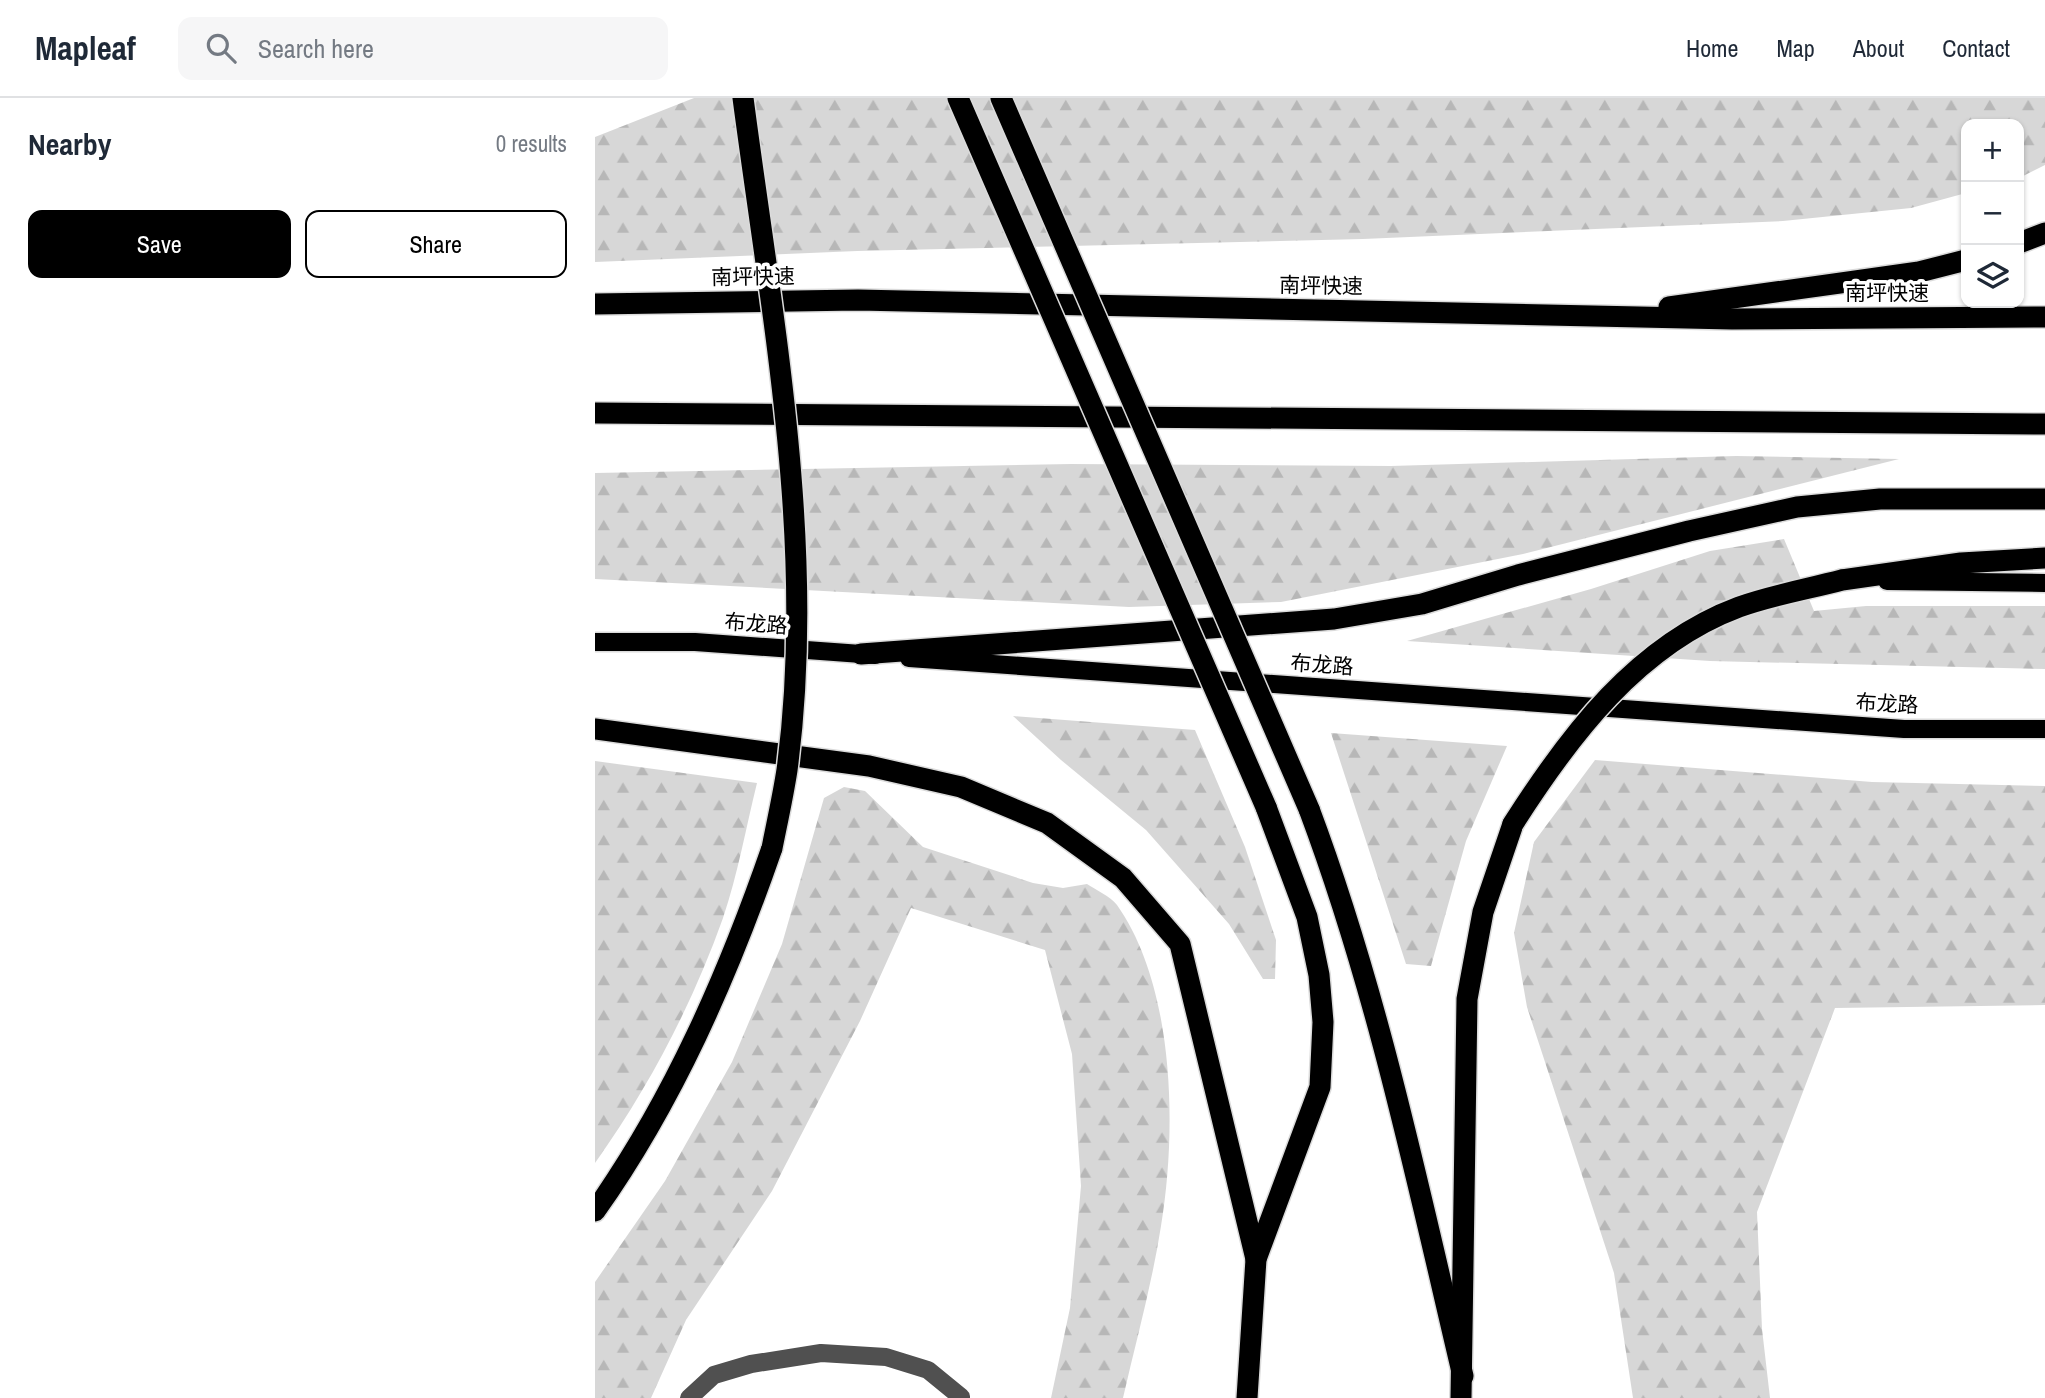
<!DOCTYPE html>
<meta charset="utf-8">
<style>
body{margin:0;font-family:"Archivo Narrow","Noto Sans SC",sans-serif;background:#f6f6f7;color:#1f2937}
.controls{position:absolute;right:21px;top:21px;display:grid;overflow:hidden;border-radius:14px;box-shadow:0 2px 5px #0004}
.controls button{width:63px;height:63px;display:grid;place-items:center;padding:0;border:0;border-bottom:2px solid #e0e1e3;background:#fff;color:#1f2937;font:35px sans-serif}
.list{margin:0;padding:0;list-style:none}
h2{display:flex;justify-content:space-between;align-items:center;height:91px;margin:0;padding:0 28px;font-size:30px}
h2 small{font-size:23px;font-weight:400;color:#747a83}
.actions{display:flex;gap:14px;padding:21px 28px}
.actions a{flex:1;padding:16px 0;border:2px solid #000;border-radius:14px;text-align:center;font-size:24px;color:#000}
.actions .main{background:#000;color:#fff}
.icon{flex:none;width:38px;height:38px;fill:none;stroke:currentColor;stroke-width:2;stroke-linecap:round;stroke-linejoin:round}
.map{position:relative;flex:none;width:1450px;height:1300px;overflow:hidden}
header{display:flex;align-items:center;gap:42px;box-sizing:border-box;height:98px;padding:0 35px;background:#fff;border-bottom:2px solid #e0e1e3}
header strong{font-size:33px}
nav{display:flex;gap:38px;margin-inline-start:auto;font-size:24px}
.search{width:490px;height:63px;background:#f6f6f7;display:flex;align-items:center;gap:18px;box-sizing:border-box;padding:0 24px;border-radius:14px;color:#747a83;font-size:26px}
main{display:flex}
aside{flex:1;background:#fff}
.map>svg:first-child{display:block}
</style>
<header>
<strong>Mapleaf</strong>
<div class="search"><svg class="icon" aria-label="search" viewBox="0 0 24 24"><circle cx="10" cy="10" r="6"/><path d="M15 15l6 6"/></svg>Search here</div>
<nav><a>Home</a><a>Map</a><a>About</a><a>Contact</a></nav>
</header>
<main>
<aside>
<h2>Nearby<small>0 results</small></h2>
<ul class="list">
</ul>
<div class="actions"><a class="main">Save</a><a>Share</a></div>
</aside>
<div class="map">
<svg width="1450" height="1300" viewBox="0 0 1450 1300">
<defs>
<pattern id="forest-firs" width="22" height="20" patternUnits="userSpaceOnUse" patternTransform="scale(1.75)"><rect width="22" height="20" fill="#d7d7d7"/><path d="M5 1l3.5 6h-7zM16 11l3.5 6h-7z" fill="#b7b7b7"/></pattern>
</defs>
<rect width="100%" height="100%" fill="#fff"/>
<g fill="url(#forest-firs)">
<path d="M99 0H1450V67L1424 80V26H1371V95L1316 110 1188 123 768 141 262 153 0 164V39Z"/>
<path d="M1141 358 1304 361 928 456 686 504 534 509 0 481V375L476 366 796 368Z"/>
<path d="M1189 441 1219 513 1271 508H1450V571L1115 563 812 543 996 491 1115 453Z"/>
<path d="M418 618 600 632 650 749 681 842 680 881H668L634 826 551 732 466 662Z"/>
<path d="M736 635 912 648 871 743 836 868 811 866Z"/>
<path d="M1000 662 1277 684 1450 688V907L1240 910 1162 1114 1167 1231 1175 1300H1038L1019 1175 932 909 919 835 939 744Z"/>
<path d="M0 663 162 685C151 729 143 776 128 820 97 907 54 989 0 1065Z"/>
<path d="M249 689 270 693 328 749 438 785 468 790 492 786C501 792 515 798 522 807 580 889 582 1032 566 1128 557 1186 541 1243 528 1300H456L475 1210 486 1088 477 956 450 852 316 810 265 923 177 1093 91 1222 56 1300H0V1184L70 1083 137 964 187 846 229 700Z"/>
</g>
<g fill="none" stroke-linecap="round" stroke-linejoin="round">
<g stroke="#dbdbdb" stroke-width="21">
<g id="major">
<path d="M1292 483 1450 485"/>
<path d="M0 544H100L280 557"/>
<path d="M314 560 1309 631H1450"/>
</g>
</g>
<g stroke="#dbdbdb" stroke-width="24">
<g id="highway">
<path d="M1424 145 1450 135"/>
<path d="M0 206 263 202 1137 221 1450 219"/>
<path d="M1074 209 1324 174 1371 162"/>
<path d="M0 315 1450 326"/>
<path d="M1247 482 1366 465 1450 460"/>
<path d="M266 556 739 521 827 506 923 477 1094 433 1202 409 1285 401H1450"/>
<path d="M0 631 274 668 366 689 452 725 528 780 585 846 661 1161"/>
<path d="M714 711C783 895 823 1088 868 1278"/>
<path d="M0 1113C78 1003 133 877 177 750"/>
<path d="M652 1300 661 1161 725 989 728 924 724 877 712 819 671 709"/>
<path d="M866 1300 872 901 888 814 918 726"/>
</g>
</g>
<path stroke="#505050" stroke-width="18" d="M94 1300 119 1277 156 1266 226 1255 291 1259 333 1272 366 1299"/>
<use href="#major" stroke="#000" stroke-width="18"/>
<use href="#highway" stroke="#000" stroke-width="21"/>
<g stroke="#dbdbdb" stroke-width="24" stroke-linecap="butt">
<g id="highway-bridge">
<path d="M148 0C177 221 222 449 192 672 188 698 182 725 177 750"/>
<path d="M363 0 671 709"/>
<path d="M406 0 714 711"/>
<path d="M918 726C974 638 1042 547 1144 509 1177 497 1213 491 1247 482"/>
</g>
</g>
<use href="#highway-bridge" stroke="#000" stroke-width="21"/>
</g>
<g text-anchor="middle" stroke-width="7" stroke-linejoin="round" paint-order="stroke">
<g font-size="21" fill="#000" stroke="#fff">
<text transform="translate(158 179) rotate(-1)" y="7">南坪快速</text>
<text transform="translate(726 188) rotate(1)" y="7">南坪快速</text>
<text x="1292" y="202">南坪快速</text>
<text transform="translate(161 526) rotate(4)" y="7">布龙路</text>
<text transform="translate(727 567) rotate(4)" y="7">布龙路</text>
<text transform="translate(1292 606) rotate(3)" y="7">布龙路</text>
</g>
</g>
</svg>
<div class="controls">
<button>+</button>
<button>−</button>
<button><svg class="icon" aria-label="layers" viewBox="0 0 24 24"><path d="M12 4l9 5-9 5-9-5zM3 14l9 5 9-5"/></svg></button>
</div>
</div>
</main>
